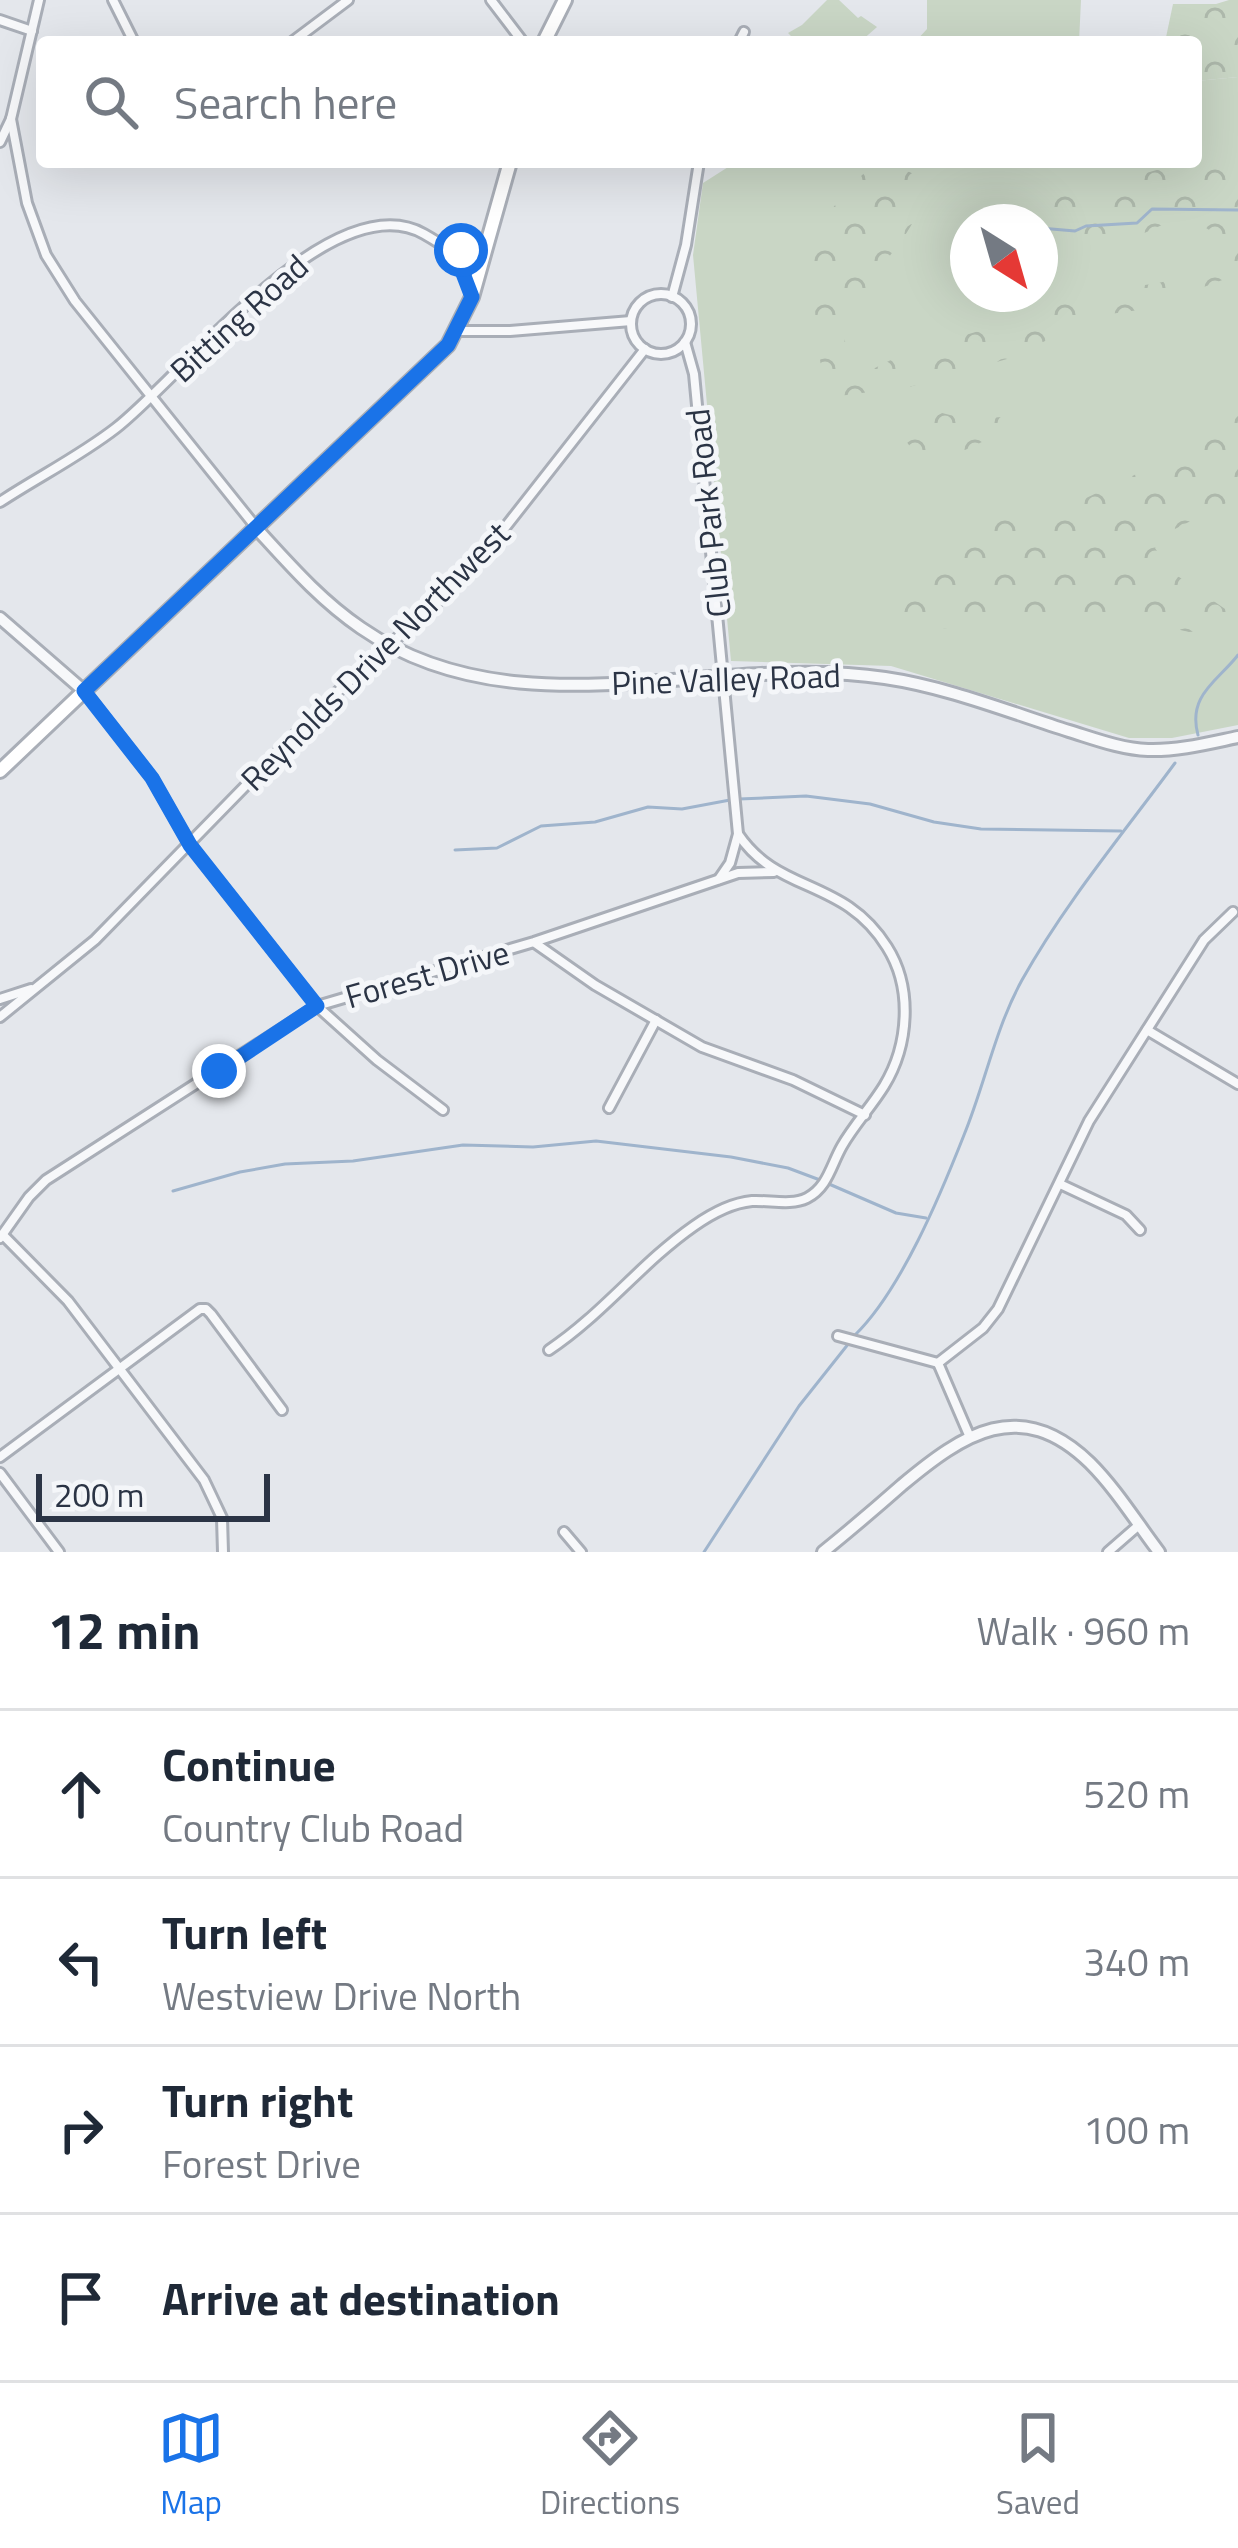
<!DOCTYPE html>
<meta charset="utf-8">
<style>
body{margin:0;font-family:"Titillium Web",sans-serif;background:#f2f2f3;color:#1f2937}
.compass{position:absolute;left:950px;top:204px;width:108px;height:108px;border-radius:50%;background:#fff;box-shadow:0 12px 48px #0002;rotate:143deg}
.scale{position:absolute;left:36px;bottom:30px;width:234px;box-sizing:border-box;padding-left:12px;border:6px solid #2b3445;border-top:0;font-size:33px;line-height:42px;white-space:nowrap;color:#2b3445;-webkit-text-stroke:9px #f4f6f9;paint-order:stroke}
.stop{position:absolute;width:36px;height:36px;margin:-27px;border:9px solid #1a73e8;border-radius:50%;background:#fff}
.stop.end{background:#1a73e8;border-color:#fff;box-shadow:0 3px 12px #0008}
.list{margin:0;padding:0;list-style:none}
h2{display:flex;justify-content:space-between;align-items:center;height:156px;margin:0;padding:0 48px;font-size:51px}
h2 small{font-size:39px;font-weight:400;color:#747a83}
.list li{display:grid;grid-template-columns:78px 1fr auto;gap:36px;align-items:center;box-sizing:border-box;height:168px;padding:0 48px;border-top:3px solid #e0e1e3}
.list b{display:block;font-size:45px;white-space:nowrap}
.list p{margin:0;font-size:39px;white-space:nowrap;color:#747a83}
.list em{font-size:39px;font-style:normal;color:#747a83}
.icon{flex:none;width:66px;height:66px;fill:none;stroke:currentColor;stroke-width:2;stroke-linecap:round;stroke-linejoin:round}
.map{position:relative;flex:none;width:1238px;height:1552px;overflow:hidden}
.search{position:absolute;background:#fff;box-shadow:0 12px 48px #0002;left:36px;right:36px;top:36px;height:132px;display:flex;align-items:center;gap:30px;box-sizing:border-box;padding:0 42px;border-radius:12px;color:#747a83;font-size:45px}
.sheet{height:828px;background:#fff}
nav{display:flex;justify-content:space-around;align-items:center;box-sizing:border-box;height:168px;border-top:3px solid #e0e1e3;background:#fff;font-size:33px;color:#747a83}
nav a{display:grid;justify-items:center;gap:6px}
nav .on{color:#1a73e8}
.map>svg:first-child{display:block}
</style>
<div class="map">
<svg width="1238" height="1552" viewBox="0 0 1238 1552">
<defs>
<pattern id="forest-crowns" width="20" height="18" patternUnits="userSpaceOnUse" patternTransform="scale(3)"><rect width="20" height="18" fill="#c9d6c5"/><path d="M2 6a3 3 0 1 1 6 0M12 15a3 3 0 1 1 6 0" fill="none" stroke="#adb8ab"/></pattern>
</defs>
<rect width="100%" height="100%" fill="#e4e7ec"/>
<g fill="#c9d6c5" fill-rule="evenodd">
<path d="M827 0H839L858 18 861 16 877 27 860 42H797L788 33 802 25Z"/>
<path d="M927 0H1081L1079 42H915L927 29Z"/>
<path d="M1238 77V725L1172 738H1129L891 666 731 661 693 255 703 183 736 162H1196V81ZM968 222H1040V294H968Z"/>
</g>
<g fill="url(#forest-crowns)">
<path d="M1229 0H1238V77L1196 81V42H1165L1173 4H1216Z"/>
<path d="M1238 159V274L1146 309 1103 315 1074 326 1014 357 909 387 831 397 825 391C818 349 812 309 816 267L784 259 809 239 849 187 871 167 905 170 916 175C917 187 921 202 917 213 902 257 800 334 868 372 908 348 954 340 998 325 1024 316 1049 301 1075 294 1123 282 1188 294 1220 248L1216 234 1201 225 1173 220 1140 235H1099L1040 246V222H1009L1017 207 1036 190 1051 185 1090 190 1183 162Z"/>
<path d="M942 413 970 420 1001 417 1000 433C977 444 944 464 919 459L901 434Z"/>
<path d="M1238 416V497L1171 531 1155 548 1169 570 1238 618 1234 627 1189 632 1124 617 1041 612 1013 614 973 627 931 629 905 624 902 615C931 558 963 524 1027 509L1036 522 1216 436Z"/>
</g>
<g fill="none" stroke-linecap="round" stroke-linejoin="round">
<g stroke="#9fb4cc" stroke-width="3">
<path d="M985 212H995L1004 222"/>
<path d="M1040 228 1075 231 1086 226 1137 223 1152 209 1238 210"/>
<path d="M1198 735C1187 695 1218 681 1238 655"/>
<path d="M739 799 806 796 870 804 934 822 981 829 1121 831"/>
<path d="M455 850 497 848 541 826 595 822 648 807 682 809 730 800"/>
<path d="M829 1184 896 1213 926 1218"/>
<path d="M173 1191 240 1172 285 1164 353 1161 463 1145 533 1147 596 1141 731 1157 788 1168 820 1180"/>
<path d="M855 1335C901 1290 940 1196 964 1135 985 1084 995 1029 1022 980 1065 903 1122 835 1175 763"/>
<path d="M704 1552 799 1406 849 1343"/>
</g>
<g stroke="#a9aeb7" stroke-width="14">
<g id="minor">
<path d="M113 0 134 42"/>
<path d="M491 0 523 42"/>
<path d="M0 20 32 31"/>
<path d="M292 42 348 0"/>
<path d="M739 42 744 32"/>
<path d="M11 119 27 203 46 255 75 301 255 526"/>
<path d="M0 142 11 119 39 0"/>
<path d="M454 250 487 243"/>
<circle cx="661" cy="324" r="30"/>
<path d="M672 297 686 245 699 162"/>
<path d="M457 331H510L631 321"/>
<path d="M0 502C38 477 80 456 116 428 183 376 332 182 424 234 456 252 462 259 472 295"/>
<path d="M85 692 152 778 190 845 317 1006 377 1060 443 1110"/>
<path d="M719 879 730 863 738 834"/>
<path d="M535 943 595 985 702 1047 793 1080 865 1115"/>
<path d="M0 999 31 989"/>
<path d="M0 1017 95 940 333 696 446 594 489 548 645 349"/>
<path d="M1147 1030 1238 1084"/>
<path d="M609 1108 656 1020"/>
<path d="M1060 1184 1126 1215 1140 1230"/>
<path d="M3 1235 68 1301 204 1480 222 1518 223 1552"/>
<path d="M0 1238 29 1197 46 1180 317 1006 534 942 738 873 774 872"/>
<path d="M838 1336 938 1363"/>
<path d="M549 1350C603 1314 641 1263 694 1226 711 1214 731 1203 752 1201 770 1200 791 1206 807 1198 828 1187 831 1165 842 1146 854 1125 871 1107 884 1086 909 1045 913 988 887 947 843 877 779 895 738 834L694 374 685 342"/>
<path d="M938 1363 983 1328 998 1309 1089 1121 1204 940 1233 912"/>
<path d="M938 1363 969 1435"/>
<path d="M0 1457 200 1309H206L211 1314 282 1410"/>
<path d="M0 1473 59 1552"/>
<path d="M564 1532 581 1552"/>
<path d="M1108 1552 1139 1525"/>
</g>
</g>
<g stroke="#a9aeb7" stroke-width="16">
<g id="tertiary">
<path d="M256 528C289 564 320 600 361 628 517 736 712 652 885 678 947 687 1009 712 1069 731 1095 739 1121 749 1148 750 1178 751 1209 743 1238 737"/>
<path d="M0 618 84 691"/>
<path d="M823 1552C850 1530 876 1508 902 1485 963 1434 1020 1395 1090 1463 1116 1489 1137 1523 1159 1552"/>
</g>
</g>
<g stroke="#a9aeb7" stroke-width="18">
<g id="secondary">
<path d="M544 42 565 0"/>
<path d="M0 771 448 345 472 297 510 162"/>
</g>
</g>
<use href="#minor" stroke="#f7f8fa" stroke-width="8"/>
<use href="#tertiary" stroke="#f7f8fa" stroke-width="10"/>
<use href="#secondary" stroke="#fff" stroke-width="12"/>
</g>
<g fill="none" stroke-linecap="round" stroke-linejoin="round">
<path stroke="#1a73e8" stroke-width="15" d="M219 1071 317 1006 190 845 152 778 84 691 448 345 472 297 454 250H461"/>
</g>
<g text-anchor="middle" stroke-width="10" stroke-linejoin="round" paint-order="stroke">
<g font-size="33" fill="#2b3445" stroke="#f4f6f9">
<text transform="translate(239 318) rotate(-42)" y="12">Bitting Road</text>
<text transform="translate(708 513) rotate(-96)" y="12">Club Park Road</text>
<text transform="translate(375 656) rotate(-45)" y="12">Reynolds Drive Northwest</text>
<text transform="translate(726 679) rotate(-2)" y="12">Pine Valley Road</text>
<text transform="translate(427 974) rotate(-16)" y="12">Forest Drive</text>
</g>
</g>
</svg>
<svg class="compass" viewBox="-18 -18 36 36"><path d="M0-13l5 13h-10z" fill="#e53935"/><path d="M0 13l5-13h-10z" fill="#747a83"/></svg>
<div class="scale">200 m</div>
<div class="stop" style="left:461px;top:250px"></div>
<div class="stop end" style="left:219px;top:1071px"></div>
<div class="search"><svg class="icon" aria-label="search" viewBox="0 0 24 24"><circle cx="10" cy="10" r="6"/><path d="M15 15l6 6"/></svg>Search here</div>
</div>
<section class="sheet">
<h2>12 min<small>Walk · 960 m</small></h2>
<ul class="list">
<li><svg class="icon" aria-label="ahead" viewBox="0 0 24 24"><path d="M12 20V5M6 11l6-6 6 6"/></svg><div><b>Continue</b><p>Country Club Road</p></div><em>520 m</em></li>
<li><svg class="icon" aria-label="left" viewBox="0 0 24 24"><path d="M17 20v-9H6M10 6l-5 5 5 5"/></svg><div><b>Turn left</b><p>Westview Drive North</p></div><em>340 m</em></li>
<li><svg class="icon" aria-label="right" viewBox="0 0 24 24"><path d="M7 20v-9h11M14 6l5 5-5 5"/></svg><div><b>Turn right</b><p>Forest Drive</p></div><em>100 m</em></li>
<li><svg class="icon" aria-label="arrive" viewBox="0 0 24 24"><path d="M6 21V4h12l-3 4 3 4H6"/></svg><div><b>Arrive at destination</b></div></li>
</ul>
</section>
<nav>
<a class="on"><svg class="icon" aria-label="map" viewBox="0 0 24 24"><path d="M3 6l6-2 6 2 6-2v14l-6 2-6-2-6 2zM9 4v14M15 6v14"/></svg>Map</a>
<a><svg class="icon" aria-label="directions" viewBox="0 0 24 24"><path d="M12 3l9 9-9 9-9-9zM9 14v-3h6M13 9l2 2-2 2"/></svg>Directions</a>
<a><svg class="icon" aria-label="saved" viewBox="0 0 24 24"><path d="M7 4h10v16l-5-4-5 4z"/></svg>Saved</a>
</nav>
